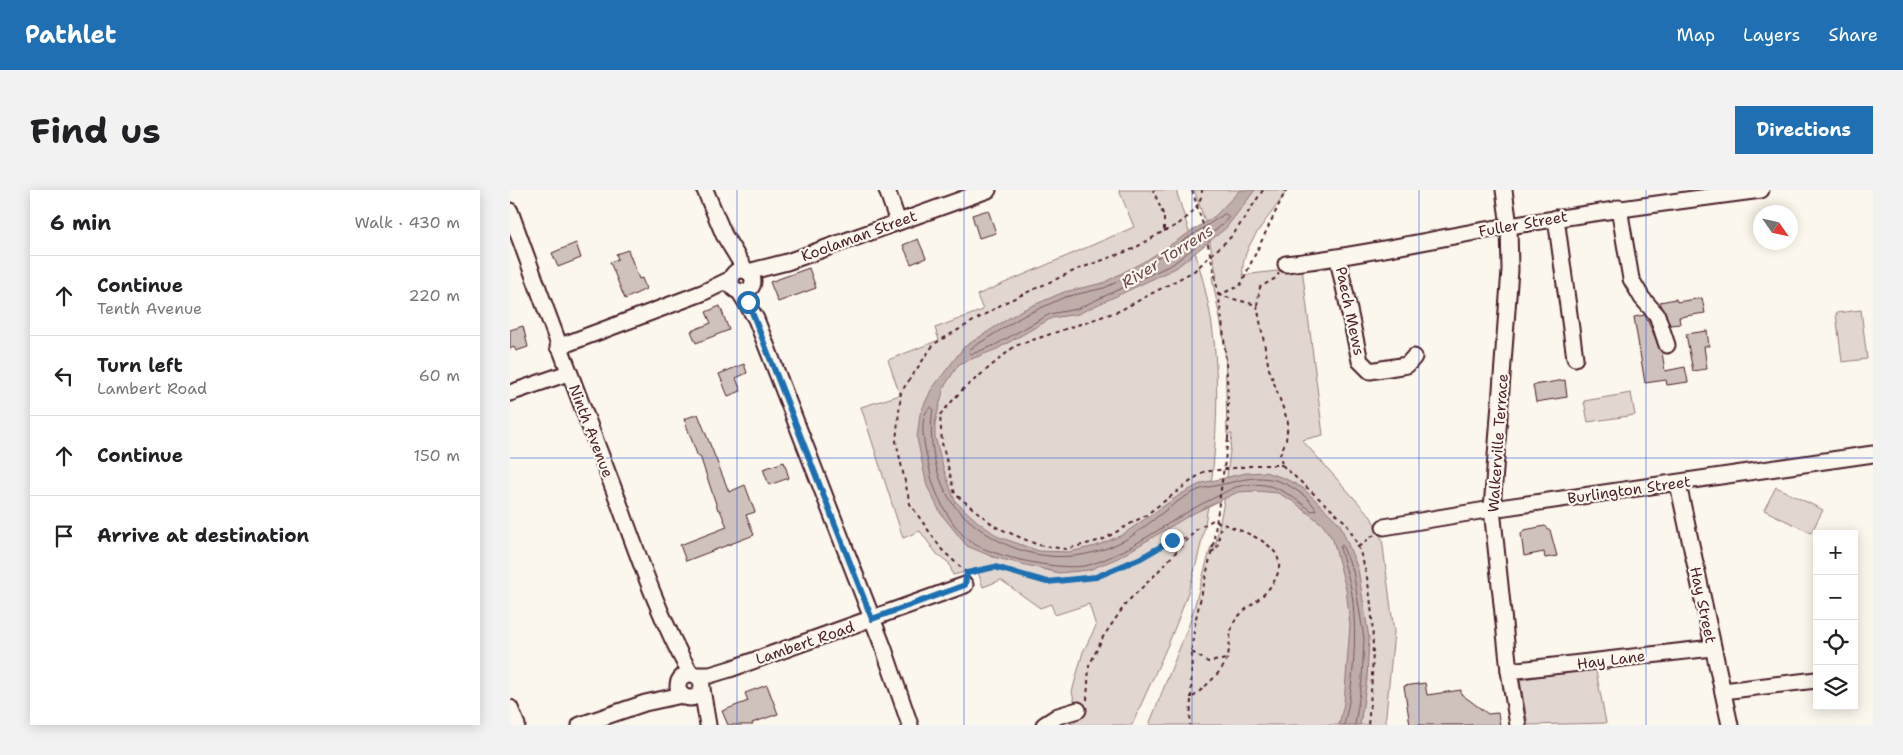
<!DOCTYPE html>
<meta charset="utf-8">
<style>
body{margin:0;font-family:"Shantell Sans",sans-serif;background:#f2f2f2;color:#202124}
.controls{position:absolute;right:15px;bottom:15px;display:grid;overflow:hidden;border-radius:0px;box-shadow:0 2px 12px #0003}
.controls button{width:45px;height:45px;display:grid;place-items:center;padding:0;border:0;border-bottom:1px solid #e0e0e0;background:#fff;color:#202124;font:25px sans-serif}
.compass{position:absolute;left:1243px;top:15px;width:45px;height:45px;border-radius:50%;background:#fff;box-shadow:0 2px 12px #0003;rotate:124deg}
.stop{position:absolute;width:15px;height:15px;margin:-11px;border:4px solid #1f6fb2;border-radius:50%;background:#fff}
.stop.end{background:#1f6fb2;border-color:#fff;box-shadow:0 1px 5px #0008}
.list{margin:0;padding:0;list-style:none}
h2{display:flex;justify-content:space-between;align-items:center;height:65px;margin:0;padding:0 20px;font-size:21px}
h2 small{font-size:16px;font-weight:400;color:#757577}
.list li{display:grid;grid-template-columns:32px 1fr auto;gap:15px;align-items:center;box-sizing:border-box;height:80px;padding:0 20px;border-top:1px solid #e0e0e0}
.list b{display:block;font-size:19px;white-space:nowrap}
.list p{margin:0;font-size:16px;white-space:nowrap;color:#757577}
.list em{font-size:16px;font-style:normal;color:#757577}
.icon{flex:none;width:28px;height:28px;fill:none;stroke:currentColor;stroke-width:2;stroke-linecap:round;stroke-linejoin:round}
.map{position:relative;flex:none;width:1363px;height:535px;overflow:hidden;border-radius:0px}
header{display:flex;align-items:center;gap:30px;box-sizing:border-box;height:70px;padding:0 25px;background:#1f6fb2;color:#fff}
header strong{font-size:24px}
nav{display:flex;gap:28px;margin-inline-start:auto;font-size:18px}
.intro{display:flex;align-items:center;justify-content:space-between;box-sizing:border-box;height:120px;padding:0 30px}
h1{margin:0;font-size:35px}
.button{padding:12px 22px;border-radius:0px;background:#1f6fb2;color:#fff;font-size:18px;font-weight:700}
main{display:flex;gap:30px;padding:0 30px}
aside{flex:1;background:#fff;border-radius:0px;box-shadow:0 2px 12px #0003}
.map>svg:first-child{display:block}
</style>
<header>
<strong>Pathlet</strong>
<nav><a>Map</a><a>Layers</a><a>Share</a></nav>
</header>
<div class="intro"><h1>Find us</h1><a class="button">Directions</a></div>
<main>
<aside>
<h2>6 min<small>Walk · 430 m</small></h2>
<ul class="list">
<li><svg class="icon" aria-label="ahead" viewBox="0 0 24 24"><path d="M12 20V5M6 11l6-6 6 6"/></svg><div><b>Continue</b><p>Tenth Avenue</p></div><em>220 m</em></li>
<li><svg class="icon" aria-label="left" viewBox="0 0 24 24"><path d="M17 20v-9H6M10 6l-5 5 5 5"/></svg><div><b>Turn left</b><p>Lambert Road</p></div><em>60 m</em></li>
<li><svg class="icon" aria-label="ahead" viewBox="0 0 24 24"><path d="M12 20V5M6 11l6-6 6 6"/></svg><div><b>Continue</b></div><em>150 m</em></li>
<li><svg class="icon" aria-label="arrive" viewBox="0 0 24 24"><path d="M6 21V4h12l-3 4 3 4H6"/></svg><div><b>Arrive at destination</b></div></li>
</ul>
</aside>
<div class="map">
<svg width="1363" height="535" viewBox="0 0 1363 535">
<rect width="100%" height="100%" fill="#fbf7ec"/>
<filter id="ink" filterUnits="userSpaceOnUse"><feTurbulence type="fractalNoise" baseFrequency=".02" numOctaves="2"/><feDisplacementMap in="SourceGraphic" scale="10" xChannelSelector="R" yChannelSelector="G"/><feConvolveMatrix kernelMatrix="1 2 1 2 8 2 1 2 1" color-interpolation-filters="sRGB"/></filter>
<g filter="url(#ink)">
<g fill="#e2d7d0" stroke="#967b7e">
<path d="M609 0H666C681 49 699 100 704 151 712 227 702 329 678 402 663 448 641 491 622 535H559L569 530 562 502 573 462 586 436 579 414 545 425 541 414 530 418 491 390 473 397 467 379 443 385 439 373 427 364 410 341 393 348 351 217 390 205 378 170 429 150 425 138 473 120 467 105 624 37Z"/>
<path d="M684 0H777C764 24 729 55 733 85L792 78 813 245 792 250 861 327 872 349 884 442 875 535H639L680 432 701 357H705L714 311 722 244H717L715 155 702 87H707L696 34Z"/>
<path d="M1351 120 1357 169 1332 172 1326 123Z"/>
<path d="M1121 203 1125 225 1078 232 1074 211Z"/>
<path d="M1266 297 1313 320 1301 343 1254 320Z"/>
<path d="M1085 476 1096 533 1018 535 1010 490Z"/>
</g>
<path fill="#bfadaa" stroke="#907477" d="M730 0H745L716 38 666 78 568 124 542 128 487 159 449 174 434 197 425 233V247L434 280 445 311 468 332 489 347 529 361 559 362 586 356 612 345 671 304 692 293 736 283 755 282 774 288 793 298 830 334 848 379 859 448 857 490 850 535H829L834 513 840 435 836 399 823 350 812 334 784 312 768 303 746 301 728 302 680 325 608 368 579 380 549 383 483 367 457 356 431 324 417 296 407 248 410 224 421 200 454 157 510 121 554 102 593 93 637 70 705 26Z"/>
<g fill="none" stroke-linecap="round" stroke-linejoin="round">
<g stroke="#79585e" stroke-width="1">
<path d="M715 24 719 27 712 35 663 74 567 119 540 124 485 155 462 164 459 163 460 159 513 126 555 107 594 98 616 88Z"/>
<path d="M421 217 423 219C417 252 427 301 452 324 498 368 558 380 615 350 640 336 667 306 694 298 702 296 711 295 719 293 740 287 758 285 778 295 788 301 801 309 806 320L802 321C777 303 761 288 726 297 718 300 710 305 702 309 661 328 623 362 579 375 553 382 483 367 461 352 443 340 423 302 420 281 417 266 405 226 421 217Z"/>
<path d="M834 535C844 496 848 438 841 398 838 384 833 371 830 357L832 355 843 381 854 448 852 490 845 535"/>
</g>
</g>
<g fill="#cfc2bc" stroke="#4a1f2b">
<path d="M478 20 486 43 469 48 462 25Z"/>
<path d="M408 49 416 68 401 74 393 55Z"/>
<path d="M66 53 71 68 48 77 42 63Z"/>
<path d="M118 60 129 89 132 88 136 99 115 109 100 72 108 69 106 64Z"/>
<path d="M299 78 306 98 268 112 260 92Z"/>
<path d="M1192 108 1195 123 1169 127 1170 134 1160 135 1150 112 1166 109 1167 112Z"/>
<path d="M210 116 219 140 186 153 181 141 201 133 196 122Z"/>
<path d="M1135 125 1152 162 1155 181 1175 177 1178 192 1157 195 1156 190 1135 193 1124 127Z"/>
<path d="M13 136 18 157 6 161 4 157 0 159V140Z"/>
<path d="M1197 141 1199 156H1194L1197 179 1183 181 1176 144Z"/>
<path d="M234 174 237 183 226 188 231 201 218 206 209 184Z"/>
<path d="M1055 190 1057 207 1026 212 1023 195Z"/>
<path d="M188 224 219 302 235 295 245 322 236 325 244 345 176 371 170 355 217 337 210 320H208L190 266 188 267 174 229Z"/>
<path d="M274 272 279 288 259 295 253 279Z"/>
<path d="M1035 336 1040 340 1047 366 1035 368 1034 362 1014 366 1011 344 1014 340Z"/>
<path d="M915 493 917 505 951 500V504L978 524 988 523 990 535H900L894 496Z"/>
<path d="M257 495 268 524 242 533 243 535H218L212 521 238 511 235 503Z"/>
</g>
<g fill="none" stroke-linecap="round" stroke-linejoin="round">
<g stroke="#4a1f2b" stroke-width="19">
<g id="minor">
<path d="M195 0 214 45 236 81"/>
<path d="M377 0 388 32"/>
<path d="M994 0 999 36 1000 80 982 319 999 481 1008 535"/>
<path d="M1109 18 1121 89 1132 108 1147 125 1157 155"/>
<path d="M0 21C34 116 70 211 106 305 128 365 149 427 180 483"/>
<path d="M1046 28 1065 168"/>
<path d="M828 69 850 171 860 181 897 175 904 167"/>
<path d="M776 74C851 66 925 48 1000 36 1083 22 1167 11 1251 0"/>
<circle cx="232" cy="91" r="11"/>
<path d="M238 82 277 72 478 0"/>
<path d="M229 101 246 129 374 459 400 535"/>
<path d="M48 157 192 103 221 89"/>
<path d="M0 203 58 183"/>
<path d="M1168 294 1220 535"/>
<path d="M874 337 982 319 1363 264"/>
<path d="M999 481 1202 458"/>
<circle cx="180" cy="496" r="12"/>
<path d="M186 485H200L220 479 455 395"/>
<path d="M192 499 198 535"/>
<path d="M1213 501 1306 490"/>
<path d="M0 518 7 535"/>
<path d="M70 535 135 513 172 505"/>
<path d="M534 535 548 526 568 520"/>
</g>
</g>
<g stroke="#4a1f2b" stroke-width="2" stroke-dasharray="4 4" stroke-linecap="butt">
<path d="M753 0 723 45 684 81 609 121 505 156 451 201 430 225 432 253 445 304 486 337 528 355 556 359 592 350 636 325 693 282 747 275H772"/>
<path d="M654 41C671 35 692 18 692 0"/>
<path d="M705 86C715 140 719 193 718 249"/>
<path d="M708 105 730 96 776 0"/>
<path d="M708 105 747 115 750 97 766 88 769 83"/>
<path d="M747 115 759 179 778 232 776 250 770 265 772 275"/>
<path d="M772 275 834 331C871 381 864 477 858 535"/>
<path d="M848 357 864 345"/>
<path d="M701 362 707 359 711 334"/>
<path d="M457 383 432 360 400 314 386 251 391 202 424 154 496 112 566 80 623 59 654 41V26L643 0"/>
<path d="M460 383 485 377 537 392 586 387 631 368 662 349 678 348"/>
<path d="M682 462 698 472 717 469"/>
<path d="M681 508 682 455 686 428 703 356"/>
<path d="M577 510 579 476 593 447 617 412 643 387 687 339 703 330C735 343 796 357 756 402 746 413 733 419 725 431 718 442 721 457 717 469 711 484 693 498 681 509L680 535"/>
</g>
<use href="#minor" stroke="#fbf7ec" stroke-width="15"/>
<g stroke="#4a1f2b" stroke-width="2" stroke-dasharray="4 4" stroke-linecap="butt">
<path d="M682 0 695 41 705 86"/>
<path d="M703 356 718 249"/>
</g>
</g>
</g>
<g fill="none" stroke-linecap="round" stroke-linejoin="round" filter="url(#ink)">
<path stroke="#1f6fb2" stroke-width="6" d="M238 112 362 429 455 395 457 383 485 377 537 392 586 387 631 368 662 350"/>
</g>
<path fill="none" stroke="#1d4ed8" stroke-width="1" stroke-opacity="0.55" d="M227 0V535M454 0V535M682 0V535M909 0V535M1136 0V535M0 268H1363"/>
<g text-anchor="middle" stroke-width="4.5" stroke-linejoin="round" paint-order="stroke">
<g font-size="15" fill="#4a1f2b" stroke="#fbf7ec">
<text transform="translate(1013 34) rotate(-10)" y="5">Fuller Street</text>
<text transform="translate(349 46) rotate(-20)" y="5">Koolaman Street</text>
<text transform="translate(840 121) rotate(78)" y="5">Paech Mews</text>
<text transform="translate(81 241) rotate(69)" y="5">Ninth Avenue</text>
<text transform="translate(988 253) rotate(-86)" y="5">Walkerville Terrace</text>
<text transform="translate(1119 300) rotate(-8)" y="5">Burlington Street</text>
<text transform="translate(1193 415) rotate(78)" y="5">Hay Street</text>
<text transform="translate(295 453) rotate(-19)" y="5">Lambert Road</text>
<text transform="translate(1101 470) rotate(-7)" y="5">Hay Lane</text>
</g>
<g font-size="16" font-style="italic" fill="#6d4a51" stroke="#fbf7ec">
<text transform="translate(657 66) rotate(-32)" y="6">River Torrens</text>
</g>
</g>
</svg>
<div class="controls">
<button>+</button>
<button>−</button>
<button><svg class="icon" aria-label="locate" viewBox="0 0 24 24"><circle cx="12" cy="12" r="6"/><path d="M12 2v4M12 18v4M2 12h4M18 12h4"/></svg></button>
<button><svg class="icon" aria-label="layers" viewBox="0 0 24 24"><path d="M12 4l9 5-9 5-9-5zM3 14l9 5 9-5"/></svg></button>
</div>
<svg class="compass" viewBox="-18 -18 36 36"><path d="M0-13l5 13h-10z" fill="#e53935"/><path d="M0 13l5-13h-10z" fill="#757577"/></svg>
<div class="stop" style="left:238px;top:112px"></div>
<div class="stop end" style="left:662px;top:350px"></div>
</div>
</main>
